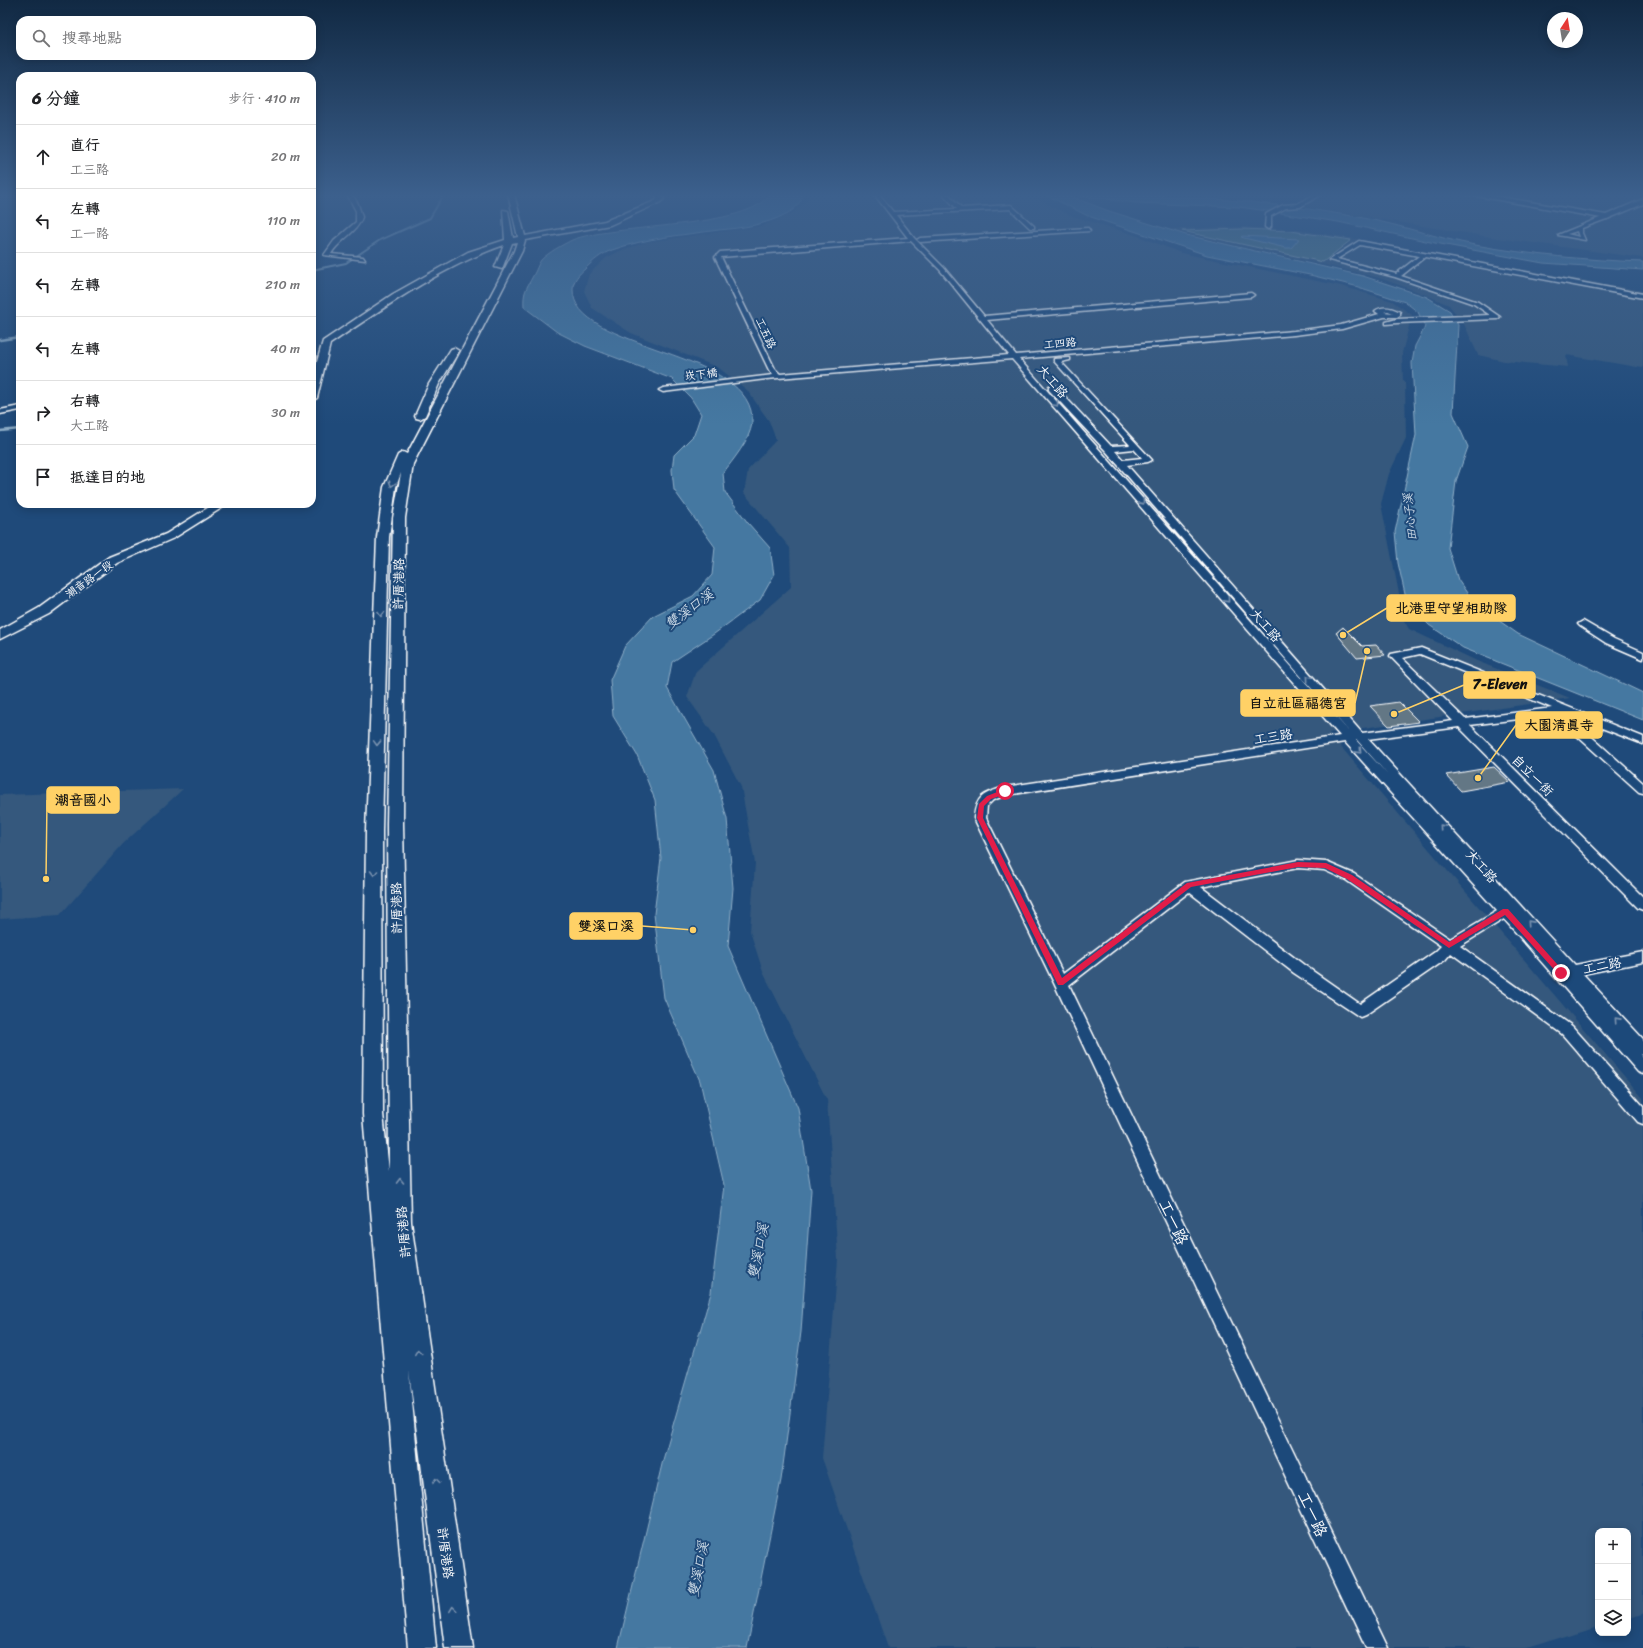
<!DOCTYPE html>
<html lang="zh-TW">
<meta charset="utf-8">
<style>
body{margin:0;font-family:Sriracha,"LXGW WenKai TC",sans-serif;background:#f6f6f6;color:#202124}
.controls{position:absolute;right:12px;bottom:12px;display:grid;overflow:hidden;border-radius:8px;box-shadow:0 2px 10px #0003}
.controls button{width:36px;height:36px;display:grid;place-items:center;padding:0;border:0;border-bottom:1px solid #e0e0e0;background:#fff;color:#202124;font:20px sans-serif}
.compass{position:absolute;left:1547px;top:12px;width:36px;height:36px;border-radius:50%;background:#fff;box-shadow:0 2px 10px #0003;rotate:12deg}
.stop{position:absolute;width:12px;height:12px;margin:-9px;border:3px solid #e11d48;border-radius:50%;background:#fff}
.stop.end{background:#e11d48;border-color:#fff;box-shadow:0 1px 4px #0008}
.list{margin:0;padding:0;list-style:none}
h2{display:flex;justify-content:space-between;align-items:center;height:52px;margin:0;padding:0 16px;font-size:17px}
h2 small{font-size:13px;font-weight:400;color:#757577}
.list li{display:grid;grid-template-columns:26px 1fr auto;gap:12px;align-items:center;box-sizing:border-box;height:64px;padding:0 16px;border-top:1px solid #e0e0e0}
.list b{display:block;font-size:15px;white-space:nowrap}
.list p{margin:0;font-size:13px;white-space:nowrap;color:#757577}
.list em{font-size:13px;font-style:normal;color:#757577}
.icon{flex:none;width:22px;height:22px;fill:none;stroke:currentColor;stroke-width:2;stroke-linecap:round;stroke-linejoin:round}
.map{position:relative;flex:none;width:1643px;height:1648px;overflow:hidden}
.search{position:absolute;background:#fff;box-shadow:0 2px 10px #0003;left:16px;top:16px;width:300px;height:44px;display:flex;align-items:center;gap:10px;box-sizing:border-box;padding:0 14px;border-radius:12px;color:#757577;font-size:15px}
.panel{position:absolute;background:#fff;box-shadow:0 2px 10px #0003;left:16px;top:72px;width:300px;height:436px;border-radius:12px}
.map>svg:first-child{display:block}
</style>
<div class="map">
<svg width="1643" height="1648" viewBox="0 0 1643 1648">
<rect width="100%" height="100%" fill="#1f4a7a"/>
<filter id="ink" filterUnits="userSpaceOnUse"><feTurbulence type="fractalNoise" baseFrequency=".025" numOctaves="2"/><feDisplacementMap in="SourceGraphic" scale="8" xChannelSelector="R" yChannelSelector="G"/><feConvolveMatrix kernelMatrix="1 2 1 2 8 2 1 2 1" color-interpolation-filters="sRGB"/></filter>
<g filter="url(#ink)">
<g fill="#34587d">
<path d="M808 194H1028L1069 215 1138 236 1181 253 1341 286 1392 301 1412 315 1402 353 1403 380 1405 381 1406 438 1389 474 1381 504 1404 618 1403 619 1409 629 1477 661 1570 698 1329 733 1643 1098V1612L1628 1617V1531H1598V1626L1527 1648H888L822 1458 838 1259 827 1100 763 972 750 931 755 863 741 787 714 735 687 697 696 671 791 587 790 548 744 493 748 470 776 440 769 421 747 390 719 368 631 333 592 308 584 291 589 274 606 258 620 251 646 242 762 226 793 213 807 200Z"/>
<path d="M1335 194H1643V258L1490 237 1299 206Z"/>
<path d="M1238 227 1291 229 1339 236 1643 291V368L1566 355 1568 367 1504 361 1478 355 1464 324 1449 305 1421 293 1379 278 1328 266 1183 235 1169 229Z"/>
<path d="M183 789 123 844 60 915 0 919V795Z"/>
</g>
<path fill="#557e86" stroke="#aabec2" d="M1243 229 1291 231 1351 240 1323 262 1182 231Z"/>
<g fill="#4478a1" stroke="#8faec7">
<path d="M769 194H804C800 203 795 210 786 214 766 225 741 228 719 230 683 235 646 238 612 250 601 254 593 261 585 269 579 274 573 280 573 289 571 351 757 349 752 423 750 440 733 460 723 473L725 492 748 523 770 548 774 575 760 600 714 634 672 662 667 688 714 770 727 819 733 888 728 946 798 1108 811 1190 801 1332 781 1480 747 1648H618L663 1460 711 1293 724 1185 700 1081 664 998 654 914 661 858 655 800 637 755 613 716 610 680 625 646 653 616 693 596 712 575 715 547 674 490 672 470 674 455 694 435 701 414 691 398 672 379 585 346 557 332 524 307C523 292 526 289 533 276 536 271 538 264 541 260 549 252 562 245 572 240 610 224 752 229 769 194Z"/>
<path d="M1044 194H1064L1109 211 1186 235 1363 276 1427 297 1450 311 1458 325 1453 413 1468 447 1456 481 1448 548 1458 580 1474 603 1518 634 1643 693V720L1463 648 1429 625 1407 603 1398 563 1395 532 1416 435 1412 363 1415 346 1425 327 1418 312 1405 302 1355 286 1310 275 1207 255 1088 216Z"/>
<path d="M1069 194C1167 194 1267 200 1363 218 1401 225 1437 238 1475 245 1531 255 1586 260 1643 262V270L1543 263 1435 243 1338 222 1267 211 1239 207 1136 203Z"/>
<path d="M1242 236 1299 239 1291 248H1286L1244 238 1241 237Z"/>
</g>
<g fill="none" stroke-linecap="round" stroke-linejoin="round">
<path stroke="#8faec7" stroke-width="2" d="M312 270 346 263 380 240 430 218 444 194"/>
<g stroke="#8faec7" stroke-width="2.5">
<path d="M0 340 20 337"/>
<path d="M0 431 20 429"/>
</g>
</g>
<g fill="#647785" stroke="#fff">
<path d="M1343 627 1362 646 1376 645 1385 655 1357 658 1336 633Z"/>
<path d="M1399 702 1419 722 1389 726 1370 706Z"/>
<path d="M1494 767 1510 782 1461 791 1446 775Z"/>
</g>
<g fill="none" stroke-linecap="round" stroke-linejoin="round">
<g stroke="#fff" stroke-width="3">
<g id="street">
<path d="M347 194H352L358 204 362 217C358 232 339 240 331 254L363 257 365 260 324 255 334 241 356 222V211Z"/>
<path d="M874 194H879L893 212 957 209 943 194H948L962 208 1011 205 1034 226V228H1030L1010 209 896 215 914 238 944 268 984 316 1251 293 1254 295 1251 297 987 320 1016 355 1294 331 1341 325 1379 314 1375 311C1383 305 1392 308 1400 312V315L1397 317H1384L1342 329 1294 335 1019 359 1351 734 1106 451 1049 390V386H1055L1111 446 1130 445 1054 361V359L1070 358V360L1061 362 1152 460 1148 462 1127 465 1362 733 1453 721 1390 656 1391 654 1421 648 1643 737V744L1571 716 1574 721 1643 783V793L1639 792 1565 725 1559 714 1470 725 1643 897V910L1638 908 1459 727 1368 739 1575 965 1643 952V962L1583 974 1643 1039V1055L1640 1054 1643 1058V1074L1638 1072 1504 919 1460 946 1572 1026 1643 1106V1124L1638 1122 1562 1034 1451 953 1445 960 1365 1015 1360 1017 1294 973 1189 892 1069 985 1388 1648H1366L1054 983 974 818C976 796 984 793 1005 787L1340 736 1012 359 766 379 663 392 659 390 663 388 773 375 769 370 715 257 720 252 908 238ZM911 241 940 270 1009 355 780 374 775 369 721 257ZM1388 311 1393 313 1384 312ZM1134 449 1142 458 1123 460 1115 451ZM1420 654 1552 708 1465 719 1402 658ZM1356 740H1357L1388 775ZM1345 742 1497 911 1450 939 1354 874 1326 862 1298 860 1185 882 1063 974 986 818 987 806 993 800 1007 795ZM1298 868 1324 870 1346 880 1441 946 1435 952 1360 1004 1304 965 1201 887Z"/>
<path d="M1315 194H1322L1300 207 1286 208 1271 216V227L1268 229 1265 227 1266 214 1283 205 1297 204Z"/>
<path d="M1607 215 1609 218 1582 228V233L1585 240 1558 235ZM1577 231 1579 237 1567 234Z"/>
<path d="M1088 228 1090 231 920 242 917 240 920 238Z"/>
<path d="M1359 241 1643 294V298L1425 257 1401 276 1478 302 1500 317 1497 319 1397 323 1386 324V322L1397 319 1490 315 1474 304 1395 277 1329 260ZM1360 245 1419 256 1396 274 1337 259Z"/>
<path d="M20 406V410L0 414V410Z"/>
<path d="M1583 621 1614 639 1643 652V659L1606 643 1580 626 1578 624Z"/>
</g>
</g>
<g stroke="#fff" stroke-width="3">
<g id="secondary">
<path d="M508 194H514L525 236 605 221 655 201 657 199 655 194H662L664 199 659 203 610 225 525 240 522 251 413 464 405 518 403 824 411 1222 473 1648H445L409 1371 436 1648H408L363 1114 366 831 377 537 384 487 398 455 403 452 407 454 514 251 517 242 512 243 502 269 495 267 504 245C441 267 385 307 330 344L317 398 312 401V379L323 341 393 294 468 252 505 240 503 210 508 211 513 238 518 237ZM401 473 393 518 387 824 389 1171 383 1114 382 831 389 537 396 487Z"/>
<path d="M1465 194H1483L1606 215 1643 199V204L1607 219Z"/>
<path d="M454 348 459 351 439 384 425 416 420 419 416 418 415 416 429 384 451 349Z"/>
<path d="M214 504H228L174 538 117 563 49 614 0 639V630L39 608 109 557 166 534Z"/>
</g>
</g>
<use href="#street" fill="#1f4a7a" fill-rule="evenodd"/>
<use href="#secondary" fill="#1f4a7a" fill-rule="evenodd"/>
</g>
<defs><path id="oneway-chevron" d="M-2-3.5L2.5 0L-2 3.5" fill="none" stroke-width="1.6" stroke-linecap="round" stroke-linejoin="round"/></defs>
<g stroke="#7992af">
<use href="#oneway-chevron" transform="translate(1056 404) rotate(49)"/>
<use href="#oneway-chevron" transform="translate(392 484) rotate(108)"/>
<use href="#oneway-chevron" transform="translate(1142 502) rotate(49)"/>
<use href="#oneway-chevron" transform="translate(1227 600) rotate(49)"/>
<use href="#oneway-chevron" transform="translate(381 614) rotate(92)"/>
<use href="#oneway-chevron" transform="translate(1309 678) rotate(-131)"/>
<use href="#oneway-chevron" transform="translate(377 743) rotate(92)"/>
<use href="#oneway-chevron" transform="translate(1359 751) rotate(48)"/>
<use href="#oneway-chevron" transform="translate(1442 827) rotate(-132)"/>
<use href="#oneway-chevron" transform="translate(374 873) rotate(90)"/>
<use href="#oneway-chevron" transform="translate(1530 923) rotate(-132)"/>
<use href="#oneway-chevron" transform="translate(1617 1020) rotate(-132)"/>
<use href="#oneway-chevron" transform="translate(400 1181) rotate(-91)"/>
<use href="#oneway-chevron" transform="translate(418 1352) rotate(-98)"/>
<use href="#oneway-chevron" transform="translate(436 1481) rotate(-98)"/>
<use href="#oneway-chevron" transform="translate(453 1609) rotate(-98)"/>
</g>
</g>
<linearGradient id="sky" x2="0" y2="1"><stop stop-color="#112943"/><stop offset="0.46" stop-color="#3c608d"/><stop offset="1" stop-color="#3c608d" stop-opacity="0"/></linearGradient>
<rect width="1643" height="425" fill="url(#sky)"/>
<path fill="#e11d48" d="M1005 789 1008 791V793L991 799 984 806 983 818 1062 978 1187 883 1298 862 1326 863 1352 875 1449 942 1503 909H1508L1565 973 1561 976 1559 975 1505 915 1449 948 1347 879 1325 868 1298 867 1191 887 1063 985H1058L977 818 979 804 987 796Z"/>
<g text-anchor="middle" stroke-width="4" stroke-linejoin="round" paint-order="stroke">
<g font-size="11" fill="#fff" stroke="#1f4a7a">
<text transform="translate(766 333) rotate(65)" y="4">工五路</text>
<text transform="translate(1060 343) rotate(-5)" y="4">工四路</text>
<text transform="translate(701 374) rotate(-7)" y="4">崁下橋</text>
<text transform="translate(89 579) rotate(-36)" y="4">潮音路一段</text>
</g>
<g font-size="12" font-style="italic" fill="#d0dde8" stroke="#1f4a7a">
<text transform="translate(1410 517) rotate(-96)" y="4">田心子溪</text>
</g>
<g font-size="13" fill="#fff" stroke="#1f4a7a">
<text transform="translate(1053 381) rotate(49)" y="5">大工路</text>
<text transform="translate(398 584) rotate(-89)" y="5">許厝港路</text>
<text transform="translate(1266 625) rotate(49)" y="5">大工路</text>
<text transform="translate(1273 736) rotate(-9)" y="5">工三路</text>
<text transform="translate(1533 775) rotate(45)" y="5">自立一街</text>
<text transform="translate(1482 866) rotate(48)" y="5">大工路</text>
<text transform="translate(396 908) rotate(-91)" y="5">許厝港路</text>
<text transform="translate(1602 965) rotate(-11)" y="5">工二路</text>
<text transform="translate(403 1232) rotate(-95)" y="5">許厝港路</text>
<text transform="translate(446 1553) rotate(82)" y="5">許厝港路</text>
</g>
<g font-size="14" font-style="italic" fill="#d0dde8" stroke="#1f4a7a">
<text transform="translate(689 609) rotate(-37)" y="5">雙溪口溪</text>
<text transform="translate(758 1251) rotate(-79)" y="5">雙溪口溪</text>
<text transform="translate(698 1569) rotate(-79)" y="5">雙溪口溪</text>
</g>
<g font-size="16" fill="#fff" stroke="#1f4a7a">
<text transform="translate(1174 1222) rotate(65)" y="6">工一路</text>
<text transform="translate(1313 1514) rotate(65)" y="6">工一路</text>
</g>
</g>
<path fill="none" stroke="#ffd166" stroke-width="1.5" d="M1343 635L1387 608M1394 714L1464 685M1367 651L1355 703M1478 778L1516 725M46 879L47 800M693 930L642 926"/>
<g fill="#ffd166" stroke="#1f4a7a" stroke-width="1.5">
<circle cx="1343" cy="635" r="4"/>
<circle cx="1394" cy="714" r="4"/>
<circle cx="1367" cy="651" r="4"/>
<circle cx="1478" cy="778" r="4"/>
<circle cx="46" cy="879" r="4"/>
<circle cx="693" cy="930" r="4"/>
</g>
<g fill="#ffd166" stroke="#ffd166" stroke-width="1.5">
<rect x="1387" y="595" width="128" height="26" rx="4"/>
<rect x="1464" y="672" width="71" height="26" rx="4"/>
<rect x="1241" y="690" width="114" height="26" rx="4"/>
<rect x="1516" y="712" width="86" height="26" rx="4"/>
<rect x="47" y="787" width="72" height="26" rx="4"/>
<rect x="570" y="913" width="72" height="26" rx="4"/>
</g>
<g font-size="14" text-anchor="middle" font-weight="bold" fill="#111">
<text x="1451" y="613">北港里守望相助隊</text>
<text x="1500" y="689">7-Eleven</text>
<text x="1298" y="708">自立社區福德宮</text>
<text x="1559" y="730">大園清真寺</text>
<text x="83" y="805">潮音國小</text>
<text x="606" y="931">雙溪口溪</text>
</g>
</svg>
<div class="controls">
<button>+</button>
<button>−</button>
<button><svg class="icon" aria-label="layers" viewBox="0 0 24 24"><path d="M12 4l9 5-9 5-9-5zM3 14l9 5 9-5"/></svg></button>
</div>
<svg class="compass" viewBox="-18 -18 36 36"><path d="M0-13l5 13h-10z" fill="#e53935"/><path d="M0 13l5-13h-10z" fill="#757577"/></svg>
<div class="stop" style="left:1005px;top:791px"></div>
<div class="stop end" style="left:1561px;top:973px"></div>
<div class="search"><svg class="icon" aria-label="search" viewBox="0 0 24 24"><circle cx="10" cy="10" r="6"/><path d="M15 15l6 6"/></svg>搜尋地點</div>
<section class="panel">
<h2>6 分鐘<small>步行 · 410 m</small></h2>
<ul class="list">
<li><svg class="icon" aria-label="ahead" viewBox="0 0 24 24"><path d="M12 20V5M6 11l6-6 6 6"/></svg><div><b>直行</b><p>工三路</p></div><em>20 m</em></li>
<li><svg class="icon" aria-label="left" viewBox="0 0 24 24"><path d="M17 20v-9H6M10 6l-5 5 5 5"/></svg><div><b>左轉</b><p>工一路</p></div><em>110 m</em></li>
<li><svg class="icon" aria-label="left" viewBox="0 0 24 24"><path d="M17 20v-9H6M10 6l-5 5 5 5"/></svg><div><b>左轉</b></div><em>210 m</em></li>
<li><svg class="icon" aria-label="left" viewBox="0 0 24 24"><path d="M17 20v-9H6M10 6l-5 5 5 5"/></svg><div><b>左轉</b></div><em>40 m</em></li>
<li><svg class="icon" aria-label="right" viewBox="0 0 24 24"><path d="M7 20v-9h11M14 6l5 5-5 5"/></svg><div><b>右轉</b><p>大工路</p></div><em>30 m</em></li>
<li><svg class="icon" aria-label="arrive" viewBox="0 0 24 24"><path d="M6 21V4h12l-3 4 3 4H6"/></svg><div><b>抵達目的地</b></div></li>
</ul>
</section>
</div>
